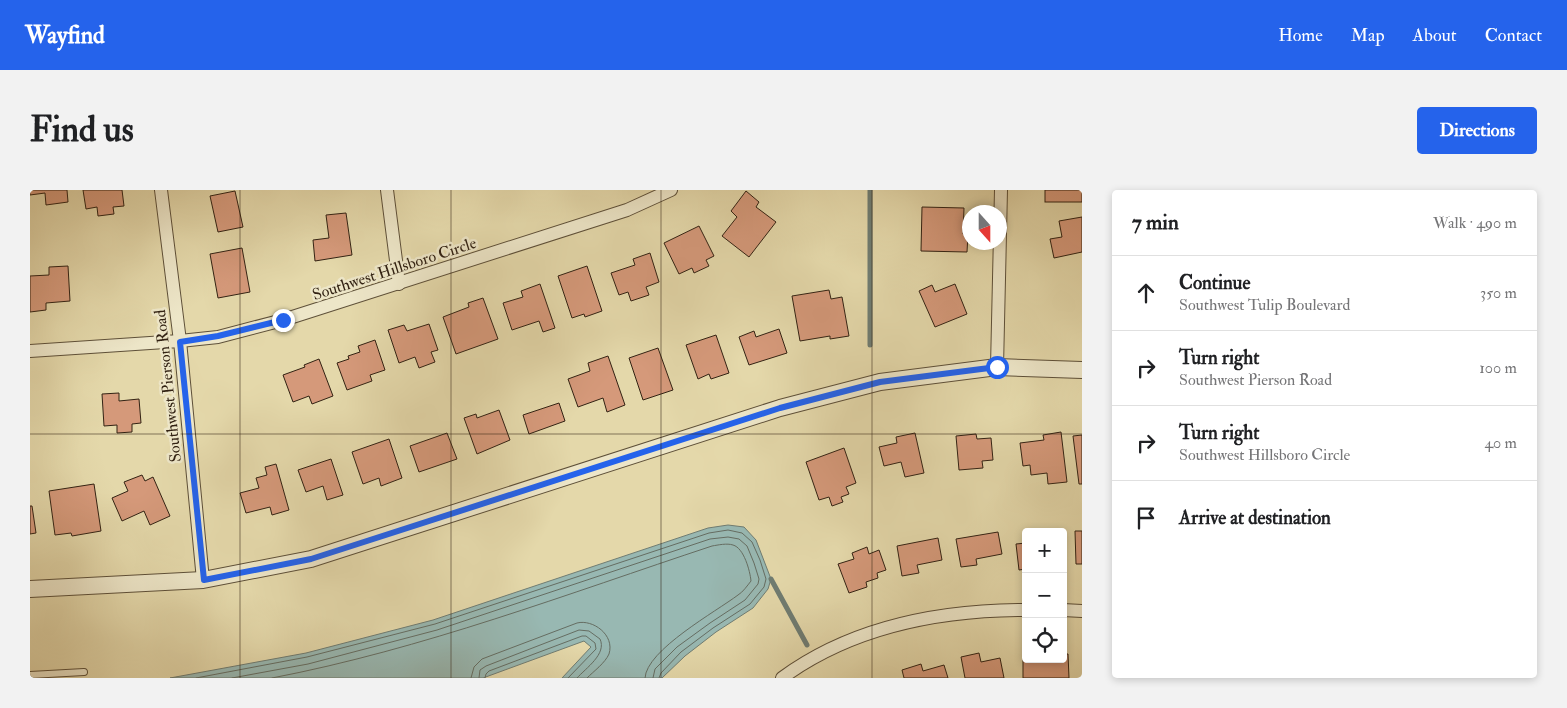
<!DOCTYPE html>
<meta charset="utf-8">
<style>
body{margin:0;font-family:"IM FELL Double Pica",serif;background:#f2f2f2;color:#202124}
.controls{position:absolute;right:15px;bottom:15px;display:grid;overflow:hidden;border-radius:5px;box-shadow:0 2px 8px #0003}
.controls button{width:45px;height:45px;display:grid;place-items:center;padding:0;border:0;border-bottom:1px solid #e0e0e0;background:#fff;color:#202124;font:25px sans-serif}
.compass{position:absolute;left:932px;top:15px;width:45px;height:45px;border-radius:50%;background:#fff;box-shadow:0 2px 8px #0003;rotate:159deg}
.stop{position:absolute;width:15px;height:15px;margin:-11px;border:4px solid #2563eb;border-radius:50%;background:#fff}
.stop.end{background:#2563eb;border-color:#fff;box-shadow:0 1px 5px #0008}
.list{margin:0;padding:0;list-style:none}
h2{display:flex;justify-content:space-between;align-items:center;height:65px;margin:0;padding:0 20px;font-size:21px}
h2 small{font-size:16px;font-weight:400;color:#757577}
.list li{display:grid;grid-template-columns:32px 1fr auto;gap:15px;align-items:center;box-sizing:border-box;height:75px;padding:0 20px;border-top:1px solid #e0e0e0}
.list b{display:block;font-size:19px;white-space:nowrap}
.list p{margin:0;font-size:16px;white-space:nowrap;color:#757577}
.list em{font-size:16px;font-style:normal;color:#757577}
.icon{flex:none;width:28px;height:28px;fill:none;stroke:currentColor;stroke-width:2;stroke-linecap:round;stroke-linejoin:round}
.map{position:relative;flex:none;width:1052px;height:488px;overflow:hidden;border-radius:5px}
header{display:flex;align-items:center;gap:30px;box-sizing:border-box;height:70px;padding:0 25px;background:#2563eb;color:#fff}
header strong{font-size:24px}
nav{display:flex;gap:28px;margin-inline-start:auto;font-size:18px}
.intro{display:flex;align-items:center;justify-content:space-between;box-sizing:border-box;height:120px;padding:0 30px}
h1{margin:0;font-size:35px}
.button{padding:12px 22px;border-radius:5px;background:#2563eb;color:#fff;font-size:18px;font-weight:700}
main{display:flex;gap:30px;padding:0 30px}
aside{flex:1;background:#fff;border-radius:5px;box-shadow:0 2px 8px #0003}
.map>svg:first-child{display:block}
</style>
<header>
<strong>Wayfind</strong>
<nav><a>Home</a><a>Map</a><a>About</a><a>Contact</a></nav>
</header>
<div class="intro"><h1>Find us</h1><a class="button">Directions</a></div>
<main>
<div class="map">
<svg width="1052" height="488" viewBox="0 0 1052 488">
<rect width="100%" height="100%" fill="#e4d8aa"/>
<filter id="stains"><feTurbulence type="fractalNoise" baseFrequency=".004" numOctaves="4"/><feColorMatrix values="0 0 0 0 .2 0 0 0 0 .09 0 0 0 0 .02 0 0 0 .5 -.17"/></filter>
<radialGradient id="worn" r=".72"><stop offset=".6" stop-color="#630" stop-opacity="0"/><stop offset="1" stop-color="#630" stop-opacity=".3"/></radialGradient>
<path fill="#98b8b2" stroke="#6f7c72" d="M698 335 714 337 726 350 741 389 738 399 723 418 686 442 655 466 632 488H532L561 457 554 451 453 488H140L276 463 403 430 678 338Z"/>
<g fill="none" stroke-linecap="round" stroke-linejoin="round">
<g stroke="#656d62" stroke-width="1">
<path d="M166 488 277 467 405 434 679 343 698 340 712 343 722 352 730 370 736 389 734 397 720 414 683 438 651 462 631 483 629 488"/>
<path d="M202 488 278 474 407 440 680 349 698 347 709 349 717 356 724 373 729 389 728 394 715 410 680 433 647 457 625 479 623 488"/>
<path d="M242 488C393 459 537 404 682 356 688 355 697 353 703 355 714 358 720 381 721 391 717 396 713 402 708 405 687 421 616 460 615 488"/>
<path d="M441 488 444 477 452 469 547 433C563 429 585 445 579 464 575 473 564 481 557 488"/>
<path d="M449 488 450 480 456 476 549 440 559 441 570 449C577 464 556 478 547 488"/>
<path d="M455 488 456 484 459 481 552 446H556L565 453 566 459 538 488"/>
</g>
<g stroke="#6f7c72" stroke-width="5">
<path d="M840 0V155"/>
<path d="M741 389 777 455"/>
</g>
</g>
<g fill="#d5997a" stroke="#322213">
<path d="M0 0H37L38 12 16 15 15 3 0 5Z"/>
<path d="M53 0H92L94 16 83 17 84 24 68 26 67 17 56 19Z"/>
<rect x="1015" y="0" width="37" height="12"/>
<path d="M205 1 213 37 188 42 180 6Z"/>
<path d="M716 1 729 12 726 17 746 32 719 67 692 46 707 27 701 21Z"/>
<path d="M892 17 934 18 933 44H938L937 62 891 61Z"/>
<path d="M316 23 322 65 285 71 283 50 299 48 296 25Z"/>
<path d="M1052 27V62L1024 68 1020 49 1032 47 1029 31Z"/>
<path d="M669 36 684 66 676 70 679 76 664 83 662 78 649 84 634 53Z"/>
<path d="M212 58 220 102 188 108 180 64Z"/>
<path d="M620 63 629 92 616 97 619 105 601 111 598 102 589 105 581 83 605 75 603 69Z"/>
<path d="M38 76 40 111 16 113V120L0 122V86L19 85V77Z"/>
<path d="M557 76 572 121 555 127 554 124 542 128 528 86Z"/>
<path d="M510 94 525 138 513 142 509 131 482 140 473 113 493 107 491 101Z"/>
<path d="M925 94 937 124 905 137 889 101 902 95 905 102Z"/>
<path d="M799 100 801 109 812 107 819 146 800 149V146L770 151 762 106Z"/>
<path d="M453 108 468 149 426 164 413 127 439 117 438 113Z"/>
<path d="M399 134 408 160 401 162 405 172 389 178 385 167 369 173 358 140 374 135 377 141Z"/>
<path d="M749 139 757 163 719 175 709 147 724 141 726 147Z"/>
<path d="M686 145 699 183 681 189 679 184 668 189 656 155Z"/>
<path d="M345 150 355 180 340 185 342 191 317 200 307 173 319 169 318 166 330 162 328 156Z"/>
<path d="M628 158 643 200 613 210 599 168Z"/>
<path d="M578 166 595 215 577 222 573 208 548 217 538 189 560 181 558 173Z"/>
<path d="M289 169 303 206 282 214 279 206 263 212 253 185 275 177 274 175Z"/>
<path d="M89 203V211L109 209 111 233 102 234V242L87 243V235L74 236 72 204Z"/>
<path d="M529 213 535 231 499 244 493 225Z"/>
<path d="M469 220 480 250 447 264 434 228 446 224 447 228Z"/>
<path d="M1031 242 1037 292 1018 294 1017 283 1001 285 1000 275 993 276 990 253 1014 250 1013 245Z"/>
<path d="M417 243 427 269 389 282 380 256Z"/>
<path d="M885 243 894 283 875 287 871 272 854 276 849 257 867 253 866 247Z"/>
<path d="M946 244 947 249 961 248 963 270 952 271 953 278 929 280 926 246Z"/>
<path d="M1052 245V294H1049L1043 246Z"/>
<path d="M359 249 372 288 351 296 349 288 333 294 322 262Z"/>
<path d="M814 258 826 293 816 297 819 304 811 307 813 312 802 316 799 307 789 310 776 272Z"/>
<path d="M301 269 313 305 297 310 293 296 276 302 268 280Z"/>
<path d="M246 274 259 320 242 325 240 317 216 323 210 303 229 298 226 288 237 285 235 277Z"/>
<path d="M112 285 115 291 123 287 140 326 120 335 114 321 92 331 82 308 98 301 94 292Z"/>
<path d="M64 294 71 341 42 346 41 343 25 345 19 301Z"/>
<path d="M0 316H2L6 343 0 344Z"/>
<path d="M1045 341H1052V374H1046Z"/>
<path d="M968 342 972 364 946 369 947 375 931 377 926 349Z"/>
<path d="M908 348 912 370 887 375 889 383 872 386 867 356Z"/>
<path d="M996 353V379L989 380 986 354Z"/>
<path d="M837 357 839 364 849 360 856 380 847 383 848 388 836 392 837 397 819 403 808 374 824 369 822 363Z"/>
<path d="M949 463 951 472 970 468 974 488H935L931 467Z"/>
<path d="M996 464V469H1033V464H1038L1039 488H993V465Z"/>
<path d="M891 474 893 481 914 475 918 488H874L872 480Z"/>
</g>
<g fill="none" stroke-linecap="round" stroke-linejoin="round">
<g stroke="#5e5039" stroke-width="8">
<path id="service" d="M0 485 54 482"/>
</g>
<g stroke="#5e5039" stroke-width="14">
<g id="minor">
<path d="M131 0 150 151 173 390"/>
<path d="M357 0 369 94"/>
<path d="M0 161 150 151 188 147 253 130 597 20 641 0"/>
<path d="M967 177 971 0"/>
<path d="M1033 420 1052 421"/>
<path d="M752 488C823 436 910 420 996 420"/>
</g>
</g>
<g stroke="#5e5039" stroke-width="18">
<path id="tertiary" d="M0 399 173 390 281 369 750 218 850 192 967 177 1052 180"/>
</g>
<use href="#service" stroke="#ede6c8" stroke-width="6"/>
<use href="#minor" stroke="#ede6c8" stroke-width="12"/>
<use href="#tertiary" stroke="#ede6c8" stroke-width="16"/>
</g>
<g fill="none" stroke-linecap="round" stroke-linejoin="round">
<path stroke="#2563eb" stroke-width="6" d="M253 130 188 146 150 152 174 390 281 369 750 218 850 192 967 177"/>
</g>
<path fill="none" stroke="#322213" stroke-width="1" stroke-opacity="0.55" d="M210 0V488M421 0V488M631 0V488M842 0V488M0 244H1052"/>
<g text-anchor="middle" stroke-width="5" stroke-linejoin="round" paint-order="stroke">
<g font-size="16" fill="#322213" stroke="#ede6c8">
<text transform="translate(364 78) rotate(-18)" y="6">Southwest Hillsboro Circle</text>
<text transform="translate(137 196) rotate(-96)" y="6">Southwest Pierson Road</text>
</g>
</g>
<rect width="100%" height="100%" filter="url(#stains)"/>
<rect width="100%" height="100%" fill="url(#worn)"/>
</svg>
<div class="controls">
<button>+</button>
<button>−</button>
<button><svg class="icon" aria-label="locate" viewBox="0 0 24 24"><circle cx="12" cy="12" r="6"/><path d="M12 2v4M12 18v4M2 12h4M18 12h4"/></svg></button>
</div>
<svg class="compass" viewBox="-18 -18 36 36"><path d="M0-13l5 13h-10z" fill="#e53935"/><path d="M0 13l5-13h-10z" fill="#757577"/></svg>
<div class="stop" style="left:967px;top:177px"></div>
<div class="stop end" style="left:253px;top:130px"></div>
</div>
<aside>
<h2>7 min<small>Walk · 490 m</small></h2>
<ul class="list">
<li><svg class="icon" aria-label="ahead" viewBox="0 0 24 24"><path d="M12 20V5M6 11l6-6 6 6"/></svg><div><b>Continue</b><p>Southwest Tulip Boulevard</p></div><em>350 m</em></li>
<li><svg class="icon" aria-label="right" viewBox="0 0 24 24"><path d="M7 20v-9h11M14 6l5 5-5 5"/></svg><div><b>Turn right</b><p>Southwest Pierson Road</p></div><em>100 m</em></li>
<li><svg class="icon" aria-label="right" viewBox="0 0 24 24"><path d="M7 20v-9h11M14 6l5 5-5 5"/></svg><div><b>Turn right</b><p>Southwest Hillsboro Circle</p></div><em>40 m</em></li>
<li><svg class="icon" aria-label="arrive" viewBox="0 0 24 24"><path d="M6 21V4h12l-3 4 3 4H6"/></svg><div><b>Arrive at destination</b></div></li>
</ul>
</aside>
</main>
